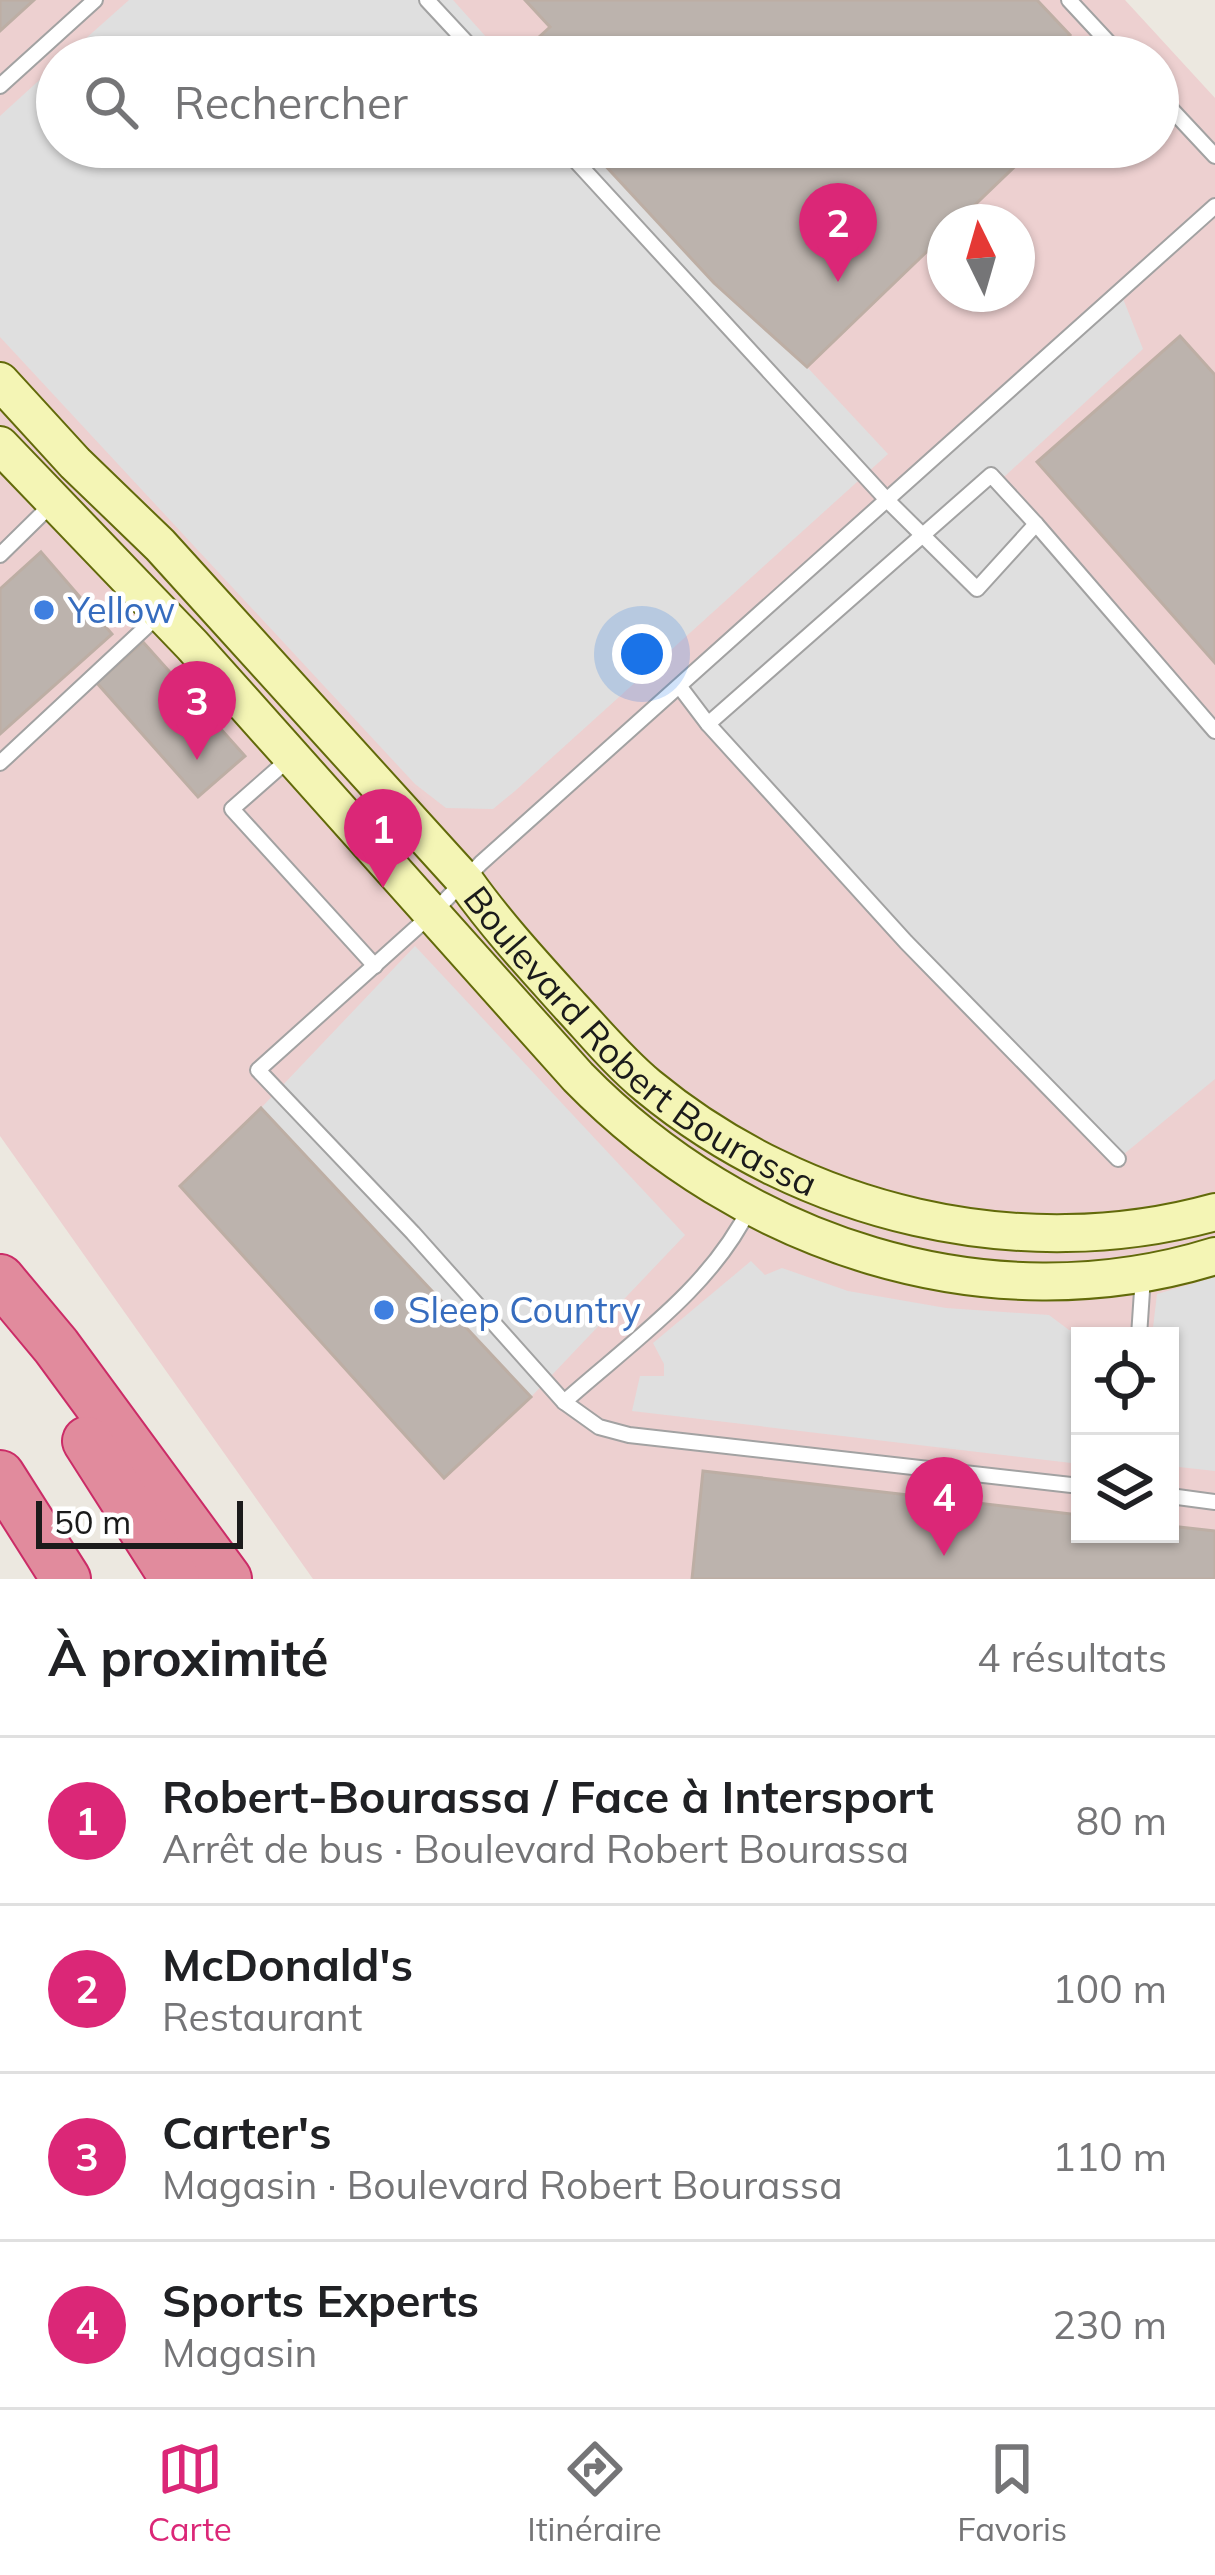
<!DOCTYPE html>
<html lang="fr">
<meta charset="utf-8">
<style>
body{margin:0;font-family:Mulish,sans-serif;background:#f2f2f2;color:#202124}
.controls{position:absolute;right:36px;bottom:36px;display:grid;overflow:hidden;border-radius:0px;box-shadow:0 3px 9px #0004}
.controls button{width:108px;height:108px;display:grid;place-items:center;padding:0;border:0;border-bottom:3px solid #e0e0e0;background:#fff;color:#202124;font:60px sans-serif}
.compass{position:absolute;left:927px;top:204px;width:108px;height:108px;border-radius:50%;background:#fff;box-shadow:0 3px 9px #0004;rotate:355deg}
.scale{position:absolute;left:36px;bottom:30px;width:207px;box-sizing:border-box;padding-left:12px;border:6px solid #1b1b1b;border-top:0;font-size:33px;line-height:42px;white-space:nowrap;color:#1b1b1b;-webkit-text-stroke:9px #fff;paint-order:stroke}
.you{position:absolute;left:642px;top:654px;width:42px;height:42px;margin:-30px;border:9px solid #fff;border-radius:50%;background:#1a73e8;box-shadow:0 0 0 18px #1a73e833}
.badge{display:grid;place-items:center;width:78px;height:78px;border-radius:50%;background:#db2777;color:#fff;font-size:39px;font-weight:700}
.pin{position:absolute;translate:-50% -99px;filter:drop-shadow(0 3px 6px #0008)}
.pin::after{content:'';position:absolute;top:63px;width:42px;height:36px;background:inherit;clip-path:polygon(0 0,100% 0,50% 100%)}
.list{margin:0;padding:0;list-style:none}
h2{display:flex;justify-content:space-between;align-items:center;height:156px;margin:0;padding:0 48px;font-size:51px}
h2 small{font-size:39px;font-weight:400;color:#757577}
.list li{display:grid;grid-template-columns:78px 1fr auto;gap:36px;align-items:center;box-sizing:border-box;height:168px;padding:0 48px;border-top:3px solid #e0e0e0}
.list b{display:block;font-size:45px;white-space:nowrap}
.list p{margin:0;font-size:39px;white-space:nowrap;color:#757577}
.list em{font-size:39px;font-style:normal;color:#757577}
.icon{flex:none;width:66px;height:66px;fill:none;stroke:currentColor;stroke-width:2;stroke-linecap:round;stroke-linejoin:round}
.map{position:relative;flex:none;width:1215px;height:1579px;overflow:hidden}
.search{position:absolute;background:#fff;box-shadow:0 3px 9px #0004;left:36px;right:36px;top:36px;height:132px;display:flex;align-items:center;gap:30px;box-sizing:border-box;padding:0 42px;border-radius:66px;color:#757577;font-size:45px}
.sheet{height:828px;background:#fff}
nav{display:flex;justify-content:space-around;align-items:center;box-sizing:border-box;height:168px;border-top:3px solid #e0e0e0;background:#fff;font-size:33px;color:#757577}
nav a{display:grid;justify-items:center;gap:6px}
nav .on{color:#db2777}
.map>svg:first-child{display:block}
</style>
<div class="map">
<svg width="1215" height="1579" viewBox="0 0 1215 1579">
<rect width="100%" height="100%" fill="#ece8e0"/>
<path fill="#edd0d0" fill-rule="evenodd" d="M0 0H1125L1215 98V1579H313L0 1136ZM57 57H1158V147H57ZM945 222H1017V294H945ZM1080 1336H1170V1534H1080Z"/>
<g fill="#dfdfdf">
<path d="M129 0H453L504 57H65Z"/>
<path d="M57 64V147H588L714 283 807 367 888 454 515 791 493 809 446 808 415 784 0 337V116Z"/>
<path d="M1120 291 1143 349 1005 476 993 475 1215 731V1079L1118 1159 1071 1112 680 687Z"/>
<path d="M415 946 685 1235 531 1397 261 1108Z"/>
<path d="M751 1261 765 1275 782 1268 848 1291 946 1308 1049 1315 1069 1330 1096 1331 1095 1336H1080V1464L632 1411 640 1376H664V1364L653 1343Z"/>
<path d="M1215 1277V1471L1170 1466V1336H1152L1157 1294Z"/>
</g>
<g fill="#bcb3ad" stroke="#bdaea4" stroke-width="3">
<path d="M0 0H34L0 31Z"/>
<path d="M525 0H1037L1070 35 1046 57H517L550 27Z"/>
<path d="M588 147H1035L957 222H945V234L807 367 714 283Z"/>
<path d="M1180 336 1215 375V663L1037 462Z"/>
<path d="M41 552 112 634 0 734V589Z"/>
<path d="M143 642 245 756 198 797 97 683Z"/>
<path d="M261 1108 531 1397 444 1478 180 1186Z"/>
<path d="M703 1471 1080 1515V1534H1170V1526L1215 1531V1579H692Z"/>
</g>
<g fill="none" stroke-linecap="round" stroke-linejoin="round">
<g stroke="#a2a2a2" stroke-width="18">
<g id="lane">
<path d="M427 0 480 57"/>
<path d="M1069 0 1122 57"/>
<path d="M0 86 95 0"/>
<path d="M1158 95 1215 156"/>
<path d="M563 147 887 500 977 589 1036 524 1215 731"/>
<path d="M0 555 52 504"/>
<path d="M680 687 708 724 906 942 1118 1159"/>
<path d="M708 724 991 475 1036 524"/>
<path d="M290 758 232 809 375 966"/>
<path d="M0 763 160 614"/>
<path d="M1139 1336 1143 1276"/>
<path d="M564 1402C630 1343 711 1288 750 1207"/>
<path d="M1080 1486 629 1435 599 1427 564 1402 413 1233 258 1070 434 912 481 863 1215 206"/>
<path d="M1170 1496 1215 1502"/>
</g>
</g>
<g stroke="#626a0a" stroke-width="40">
<g id="secondary">
<path id="s1" d="M0 381 75 463 160 545 465 881C497 926 534 966 571 1007 596 1034 619 1062 648 1086 803 1214 1020 1266 1215 1212"/>
<path d="M0 445 192 645 578 1077C741 1244 987 1327 1215 1256"/>
</g>
</g>
<g stroke="#cb2c67" stroke-width="52">
<g id="highway">
<path d="M0 1279 56 1346 227 1579"/>
<path d="M87 1441 175 1579"/>
<path d="M0 1475 66 1579"/>
</g>
</g>
<use href="#lane" stroke="#fff" stroke-width="14"/>
<use href="#secondary" stroke="#f4f5b5" stroke-width="36"/>
<use href="#highway" stroke="#e18b9d" stroke-width="48"/>
</g>
<g fill="#3f7fe0" stroke="#fff" stroke-width="4.5">
<circle cx="44" cy="610" r="12"/>
<circle cx="384" cy="1310" r="12"/>
</g>
<g text-anchor="middle" stroke-width="9" stroke-linejoin="round" paint-order="stroke">
<g font-size="36" fill="#366cbe" stroke="#fff" text-anchor="start">
<text x="68" y="623">Yellow</text>
<text x="408" y="1323">Sleep Country</text>
</g>
<g font-size="36" fill="#1b1b1b" stroke="#fff">
<text dy="13" stroke="none"><textPath href="#s1" startOffset="924">Boulevard Robert Bourassa</textPath></text>
</g>
</g>
</svg>
<div class="controls">
<button><svg class="icon" aria-label="locate" viewBox="0 0 24 24"><circle cx="12" cy="12" r="6"/><path d="M12 2v4M12 18v4M2 12h4M18 12h4"/></svg></button>
<button><svg class="icon" aria-label="layers" viewBox="0 0 24 24"><path d="M12 4l9 5-9 5-9-5zM3 14l9 5 9-5"/></svg></button>
</div>
<svg class="compass" viewBox="-18 -18 36 36"><path d="M0-13l5 13h-10z" fill="#e53935"/><path d="M0 13l5-13h-10z" fill="#757577"/></svg>
<div class="scale">50 m</div>
<div class="you"></div>
<div class="pin badge" style="left:383px;top:888px">1</div>
<div class="pin badge" style="left:838px;top:282px">2</div>
<div class="pin badge" style="left:197px;top:760px">3</div>
<div class="pin badge" style="left:944px;top:1556px">4</div>
<div class="search"><svg class="icon" aria-label="search" viewBox="0 0 24 24"><circle cx="10" cy="10" r="6"/><path d="M15 15l6 6"/></svg>Rechercher</div>
</div>
<section class="sheet">
<h2>À proximité<small>4 résultats</small></h2>
<ul class="list">
<li><span class="badge">1</span><div><b>Robert-Bourassa / Face à Intersport</b><p>Arrêt de bus · Boulevard Robert Bourassa</p></div><em>80 m</em></li>
<li><span class="badge">2</span><div><b>McDonald's</b><p>Restaurant</p></div><em>100 m</em></li>
<li><span class="badge">3</span><div><b>Carter's</b><p>Magasin · Boulevard Robert Bourassa</p></div><em>110 m</em></li>
<li><span class="badge">4</span><div><b>Sports Experts</b><p>Magasin</p></div><em>230 m</em></li>
</ul>
</section>
<nav>
<a class="on"><svg class="icon" aria-label="map" viewBox="0 0 24 24"><path d="M3 6l6-2 6 2 6-2v14l-6 2-6-2-6 2zM9 4v14M15 6v14"/></svg>Carte</a>
<a><svg class="icon" aria-label="directions" viewBox="0 0 24 24"><path d="M12 3l9 9-9 9-9-9zM9 14v-3h6M13 9l2 2-2 2"/></svg>Itinéraire</a>
<a><svg class="icon" aria-label="saved" viewBox="0 0 24 24"><path d="M7 4h10v16l-5-4-5 4z"/></svg>Favoris</a>
</nav>
